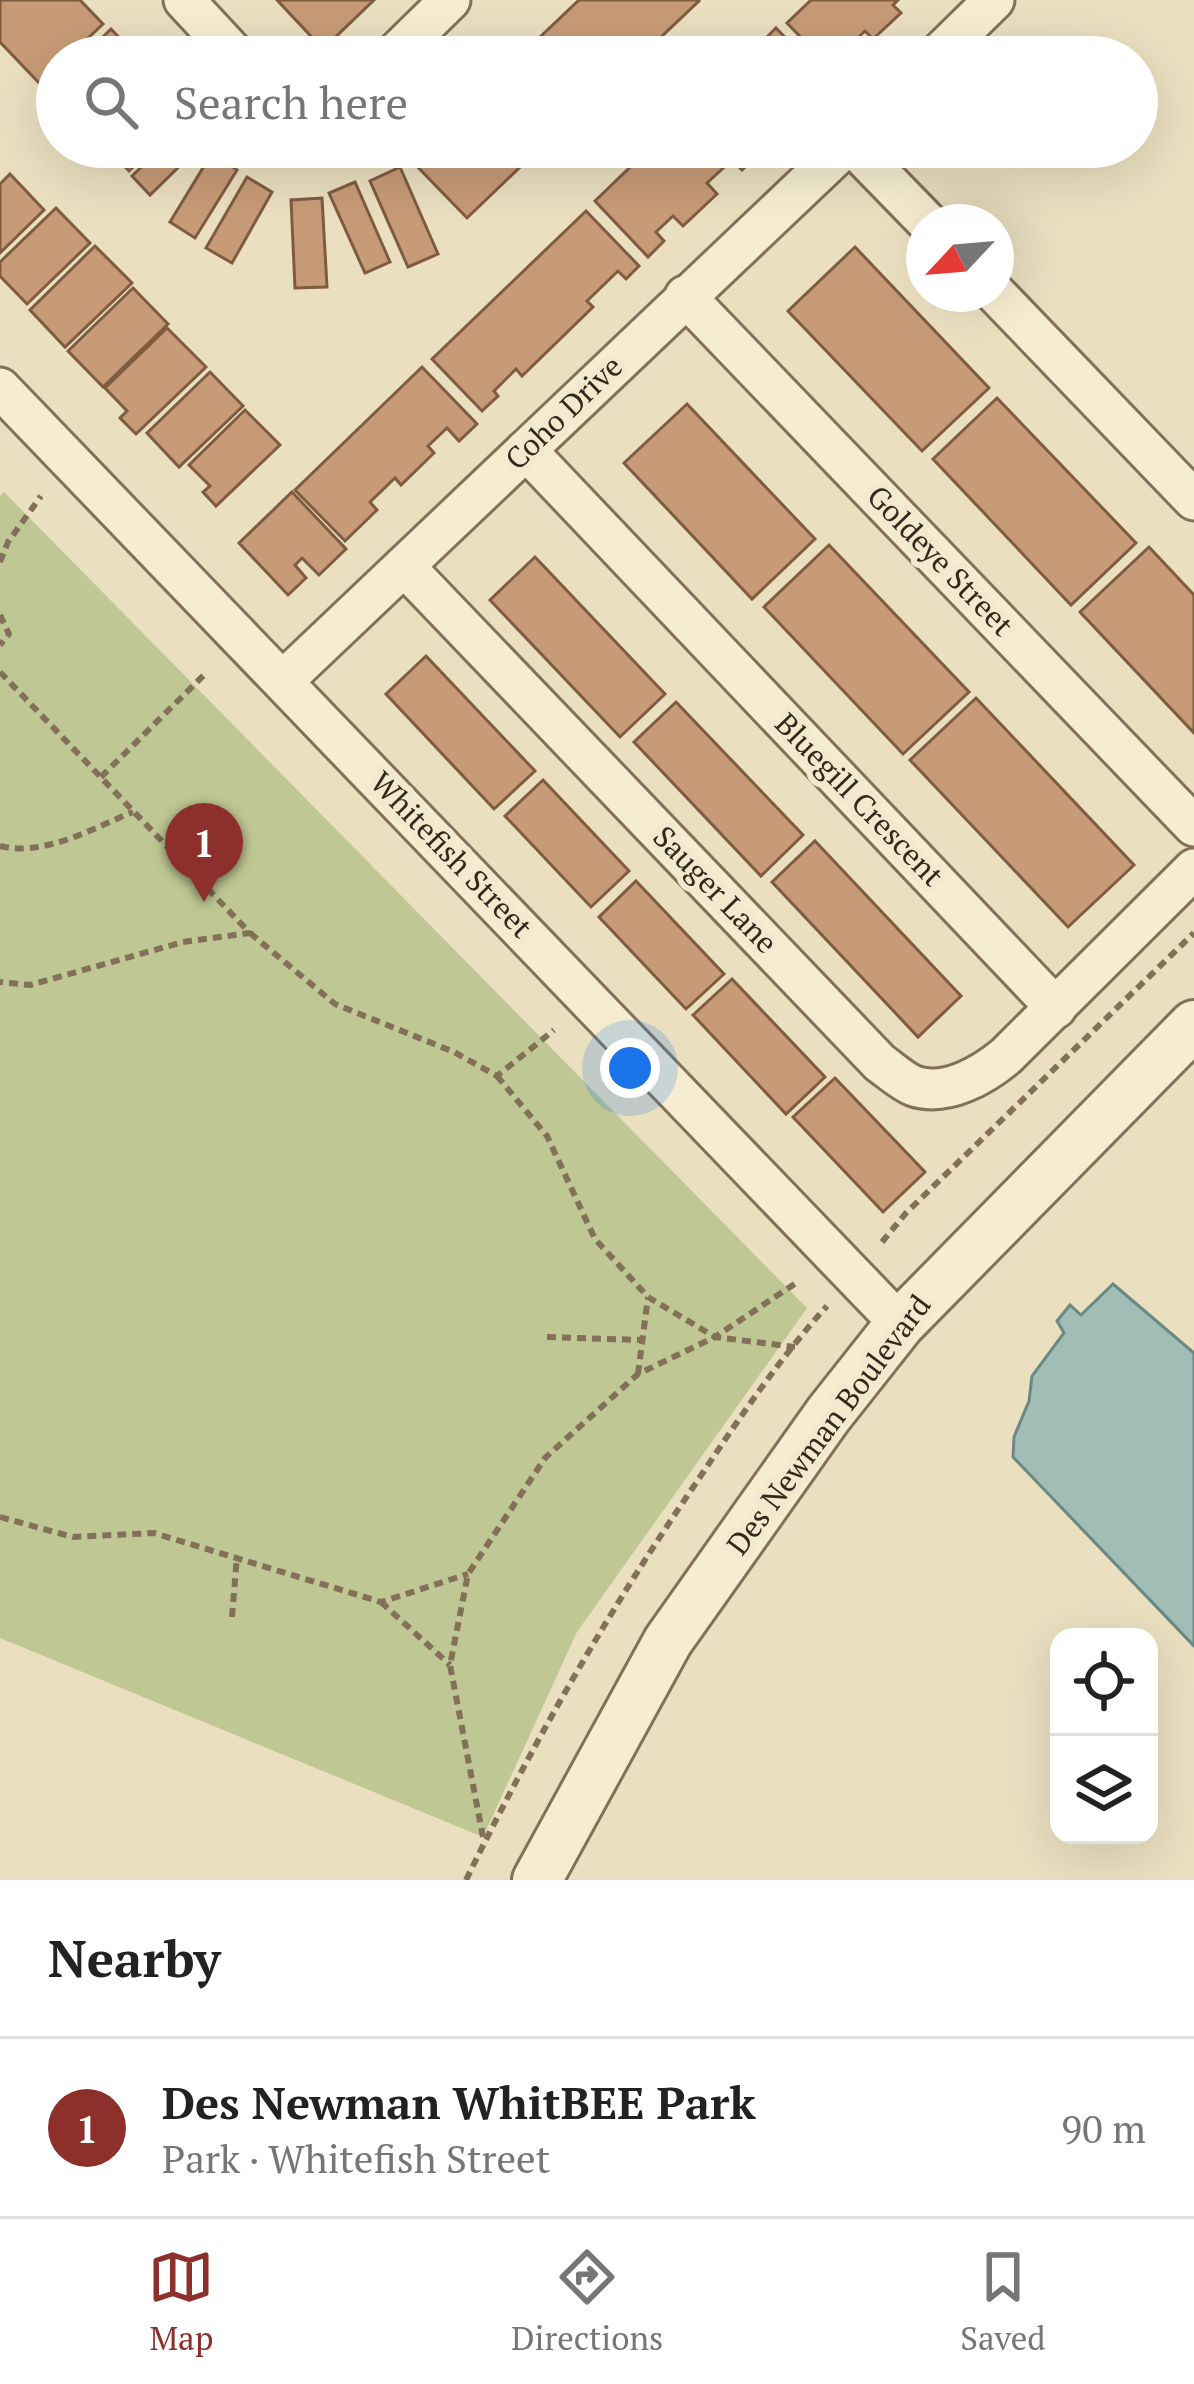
<!DOCTYPE html>
<meta charset="utf-8">
<style>
body{margin:0;font-family:"PT Serif",serif;background:#f6f6f6;color:#222}
.controls{position:absolute;right:36px;bottom:36px;display:grid;overflow:hidden;border-radius:24px;box-shadow:0 12px 48px #0002}
.controls button{width:108px;height:108px;display:grid;place-items:center;padding:0;border:0;border-bottom:3px solid #e0e0e0;background:#fff;color:#222;font:60px sans-serif}
.compass{position:absolute;left:906px;top:204px;width:108px;height:108px;border-radius:50%;background:#fff;box-shadow:0 12px 48px #0002;rotate:244deg}
.you{position:absolute;left:630px;top:1068px;width:42px;height:42px;margin:-30px;border:9px solid #fff;border-radius:50%;background:#1a73e8;box-shadow:0 0 0 18px #1a73e833}
.badge{display:grid;place-items:center;width:78px;height:78px;border-radius:50%;background:#8d302c;color:#fff;font-size:39px;font-weight:700}
.pin{position:absolute;translate:-50% -99px;filter:drop-shadow(0 3px 6px #0008)}
.pin::after{content:'';position:absolute;top:63px;width:42px;height:36px;background:inherit;clip-path:polygon(0 0,100% 0,50% 100%)}
.list{margin:0;padding:0;list-style:none}
h2{display:flex;justify-content:space-between;align-items:center;height:156px;margin:0;padding:0 48px;font-size:51px}
h2 small{font-size:39px;font-weight:400;color:#767676}
.list li{display:grid;grid-template-columns:78px 1fr auto;gap:36px;align-items:center;box-sizing:border-box;height:180px;padding:0 48px;border-top:3px solid #e0e0e0}
.list b{display:block;font-size:45px;white-space:nowrap}
.list p{margin:0;font-size:39px;white-space:nowrap;color:#767676}
.list em{font-size:39px;font-style:normal;color:#767676}
.icon{flex:none;width:66px;height:66px;fill:none;stroke:currentColor;stroke-width:2;stroke-linecap:round;stroke-linejoin:round}
.map{position:relative;flex:none;width:1194px;height:1880px;overflow:hidden}
.search{position:absolute;background:#fff;box-shadow:0 12px 48px #0002;left:36px;right:36px;top:36px;height:132px;display:flex;align-items:center;gap:30px;box-sizing:border-box;padding:0 42px;border-radius:66px;color:#767676;font-size:45px}
.sheet{height:336px;background:#fff}
nav{display:flex;justify-content:space-around;align-items:center;box-sizing:border-box;height:168px;border-top:3px solid #e0e0e0;background:#fff;font-size:33px;color:#767676}
nav a{display:grid;justify-items:center;gap:6px}
nav .on{color:#8d302c}
.map>svg:first-child{display:block}
</style>
<div class="map">
<svg width="1194" height="1880" viewBox="0 0 1194 1880">
<rect width="100%" height="100%" fill="#eadfbf"/>
<path fill="#bfc794" d="M4 492 807 1308 577 1632 483 1837 0 1638V496Z"/>
<path fill="#a2bcb6" stroke="#6a8983" stroke-width="3" d="M1113 1284 1194 1353V1646L1013 1457 1014 1437 1029 1401 1032 1376 1064 1333 1057 1321 1070 1305 1081 1315Z"/>
<g fill="#c79b77" stroke="#7f5c40" stroke-width="3">
<path d="M0 0H80L103 24 68 57H57V68L40 84 0 42Z"/>
<path d="M277 0H374L323 49Z"/>
<path d="M579 0H698L699 1 640 57H519Z"/>
<path d="M811 0H898L893 5 901 13 873 39 865 31 845 50 851 57H820L787 23Z"/>
<path d="M776 28 804 57H746L763 41Z"/>
<path d="M111 29 135 54 82 57Z"/>
<path d="M111 147H154L129 171 108 149Z"/>
<path d="M162 147H199L150 195 132 176Z"/>
<path d="M416 147H541L467 218 407 156Z"/>
<path d="M651 147H766L742 170 732 160 707 183 717 194 683 226 673 216 656 232 664 241 648 257 595 201Z"/>
<path d="M212 153 237 170 195 238 170 222Z"/>
<path d="M400 167 438 254 408 267 370 181Z"/>
<path d="M10 174 44 210 0 253V184Z"/>
<path d="M247 177 272 192 232 263 206 248Z"/>
<path d="M355 182 390 262 365 273 329 193Z"/>
<path d="M322 198 327 287 295 288 291 200Z"/>
<path d="M56 208 90 243 27 304 0 276V262Z"/>
<path d="M586 211 639 266 626 279 618 271 587 301 593 307 522 376 516 369 494 391 498 396 482 411 432 359Z"/>
<path d="M95 246 132 283 65 347 30 310Z"/>
<path d="M855 247 989 388 922 451 788 311Z"/>
<path d="M133 288 168 324 103 387 68 351Z"/>
<path d="M167 328 206 367 136 434 120 418 127 411 105 388Z"/>
<path d="M422 367 477 424 459 441 447 428 428 446 434 453 401 485 395 478 370 502 377 510 345 541 295 490Z"/>
<path d="M210 372 243 406 179 467 147 433Z"/>
<path d="M997 398 1136 543 1071 605 933 459Z"/>
<path d="M687 404 815 539 752 599 624 463Z"/>
<path d="M245 410 280 445 216 506 203 492 210 486 189 465Z"/>
<path d="M292 492 346 549 319 575 302 558 295 565 306 578 288 595 239 543Z"/>
<path d="M829 545 969 692 903 754 764 607Z"/>
<path d="M1149 547 1194 595V733L1080 612Z"/>
<path d="M535 557 665 694 620 737 490 600Z"/>
<path d="M426 656 535 771 494 809 386 694Z"/>
<path d="M976 698 1134 865 1068 927 910 760Z"/>
<path d="M676 702 803 835 761 876 634 742Z"/>
<path d="M543 780 629 871 591 907 505 816Z"/>
<path d="M815 841 961 996 918 1037 772 882Z"/>
<path d="M636 881 724 974 686 1009 599 917Z"/>
<path d="M732 979 825 1077 786 1114 693 1015Z"/>
<path d="M835 1078 925 1172 883 1212 793 1117Z"/>
</g>
<g fill="none" stroke-linecap="round" stroke-linejoin="round">
<g stroke="#827058" stroke-width="45">
<g id="minor">
<path d="M184 0 237 57"/>
<path d="M392 57 450 0"/>
<path d="M936 57 994 0"/>
<path d="M854 147 927 222"/>
<path d="M996 294 1194 500"/>
<path d="M685 296 1194 826"/>
<path d="M0 388 900 1324"/>
<path d="M526 450 1056 1008"/>
<path d="M404 566 880 1063C890 1070 903 1082 914 1086 946 1097 983 1075 1006 1056L1194 869"/>
<path d="M284 680 845 147"/>
</g>
</g>
<g stroke="#827058" stroke-width="54">
<path id="tertiary" d="M537 1880 668 1641 828 1415 900 1324 1194 1025"/>
</g>
<g stroke="#827058" stroke-width="6" stroke-dasharray="9 6" stroke-linecap="butt">
<path d="M0 562 8 542 41 496"/>
<path d="M0 615 9 634 0 645"/>
<path d="M0 672 250 933 183 942 30 985 0 982"/>
<path d="M101 777 205 674"/>
<path d="M0 846C44 857 93 828 133 812"/>
<path d="M250 933 335 1004 454 1052 497 1076 554 1030"/>
<path d="M497 1076 547 1136 595 1239 648 1297 715 1337 796 1283"/>
<path d="M882 1242 906 1213 1194 933"/>
<path d="M547 1337 642 1340"/>
<path d="M638 1374 648 1297"/>
<path d="M0 1517 73 1537 154 1533 381 1602 468 1574"/>
<path d="M381 1602 450 1665"/>
<path d="M232 1617 237 1556"/>
<path d="M483 1837 450 1665 468 1574 545 1458 638 1374 715 1337 795 1347"/>
<path d="M466 1880C534 1741 609 1610 696 1483 736 1423 778 1360 827 1306"/>
</g>
<use href="#minor" stroke="#f6edd1" stroke-width="39"/>
<use href="#tertiary" stroke="#f6edd1" stroke-width="48"/>
</g>
<g text-anchor="middle" stroke-width="12" stroke-linejoin="round" paint-order="stroke">
<g font-size="30" fill="#32281c" stroke="#f2e9ce">
<text transform="translate(564 413) rotate(-44)" y="10">Coho Drive</text>
<text transform="translate(940 561) rotate(46)" y="10">Goldeye Street</text>
<text transform="translate(859 800) rotate(46)" y="10">Bluegill Crescent</text>
<text transform="translate(451 855) rotate(46)" y="10">Whitefish Street</text>
<text transform="translate(715 890) rotate(46)" y="10">Sauger Lane</text>
<text transform="translate(829 1425) rotate(-53)" y="10">Des Newman Boulevard</text>
</g>
</g>
</svg>
<div class="controls">
<button><svg class="icon" aria-label="locate" viewBox="0 0 24 24"><circle cx="12" cy="12" r="6"/><path d="M12 2v4M12 18v4M2 12h4M18 12h4"/></svg></button>
<button><svg class="icon" aria-label="layers" viewBox="0 0 24 24"><path d="M12 4l9 5-9 5-9-5zM3 14l9 5 9-5"/></svg></button>
</div>
<svg class="compass" viewBox="-18 -18 36 36"><path d="M0-13l5 13h-10z" fill="#e53935"/><path d="M0 13l5-13h-10z" fill="#767676"/></svg>
<div class="you"></div>
<div class="pin badge" style="left:204px;top:902px">1</div>
<div class="search"><svg class="icon" aria-label="search" viewBox="0 0 24 24"><circle cx="10" cy="10" r="6"/><path d="M15 15l6 6"/></svg>Search here</div>
</div>
<section class="sheet">
<h2>Nearby<small></small></h2>
<ul class="list">
<li><span class="badge">1</span><div><b>Des Newman WhitBEE Park</b><p>Park · Whitefish Street</p></div><em>90 m</em></li>
</ul>
</section>
<nav>
<a class="on"><svg class="icon" aria-label="map" viewBox="0 0 24 24"><path d="M3 6l6-2 6 2 6-2v14l-6 2-6-2-6 2zM9 4v14M15 6v14"/></svg>Map</a>
<a><svg class="icon" aria-label="directions" viewBox="0 0 24 24"><path d="M12 3l9 9-9 9-9-9zM9 14v-3h6M13 9l2 2-2 2"/></svg>Directions</a>
<a><svg class="icon" aria-label="saved" viewBox="0 0 24 24"><path d="M7 4h10v16l-5-4-5 4z"/></svg>Saved</a>
</nav>
